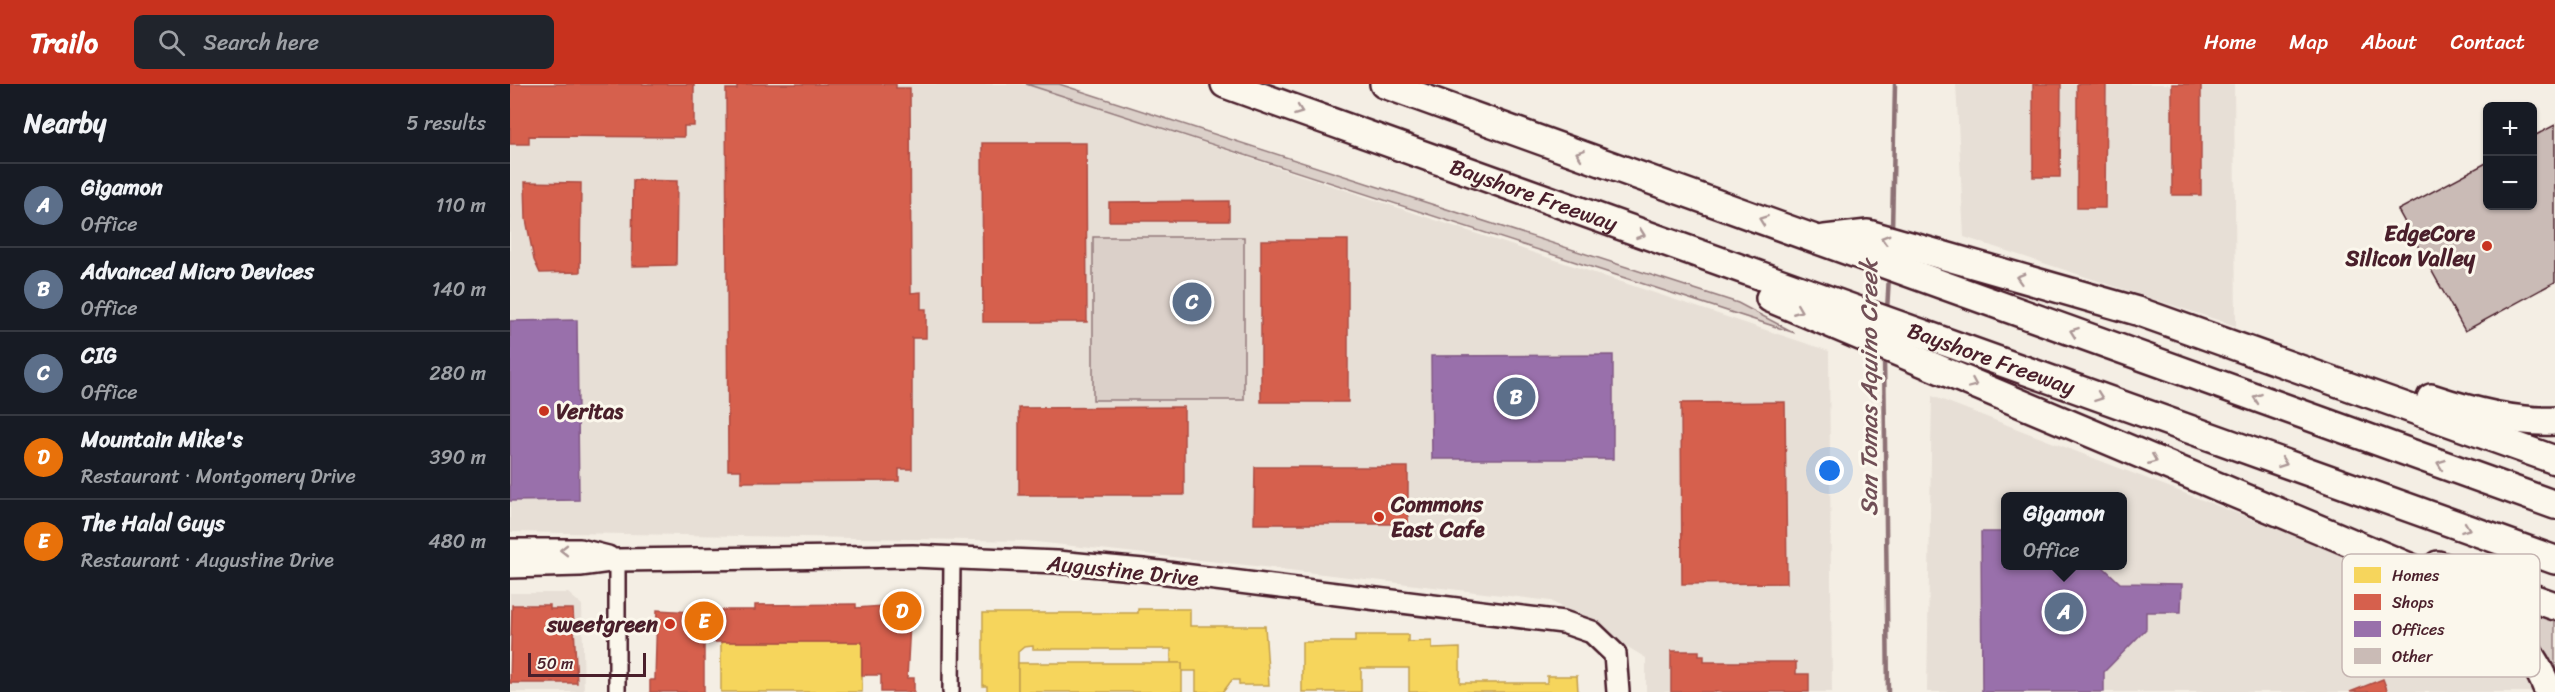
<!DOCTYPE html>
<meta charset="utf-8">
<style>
body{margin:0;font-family:Sriracha,sans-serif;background:#20242c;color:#f1f3f6}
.controls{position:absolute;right:18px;top:18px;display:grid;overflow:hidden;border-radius:9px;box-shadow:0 2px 4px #0004}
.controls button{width:54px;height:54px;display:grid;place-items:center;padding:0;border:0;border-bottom:2px solid #363941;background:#171b24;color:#f1f3f6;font:30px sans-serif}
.scale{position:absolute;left:18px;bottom:15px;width:118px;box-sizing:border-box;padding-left:6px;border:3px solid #4a1f2b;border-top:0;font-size:16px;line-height:21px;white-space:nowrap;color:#4a1f2b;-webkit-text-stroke:4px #fbf7ec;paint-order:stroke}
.you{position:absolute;left:1320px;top:387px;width:21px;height:21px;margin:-15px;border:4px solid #fff;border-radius:50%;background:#1a73e8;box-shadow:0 0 0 9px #1a73e833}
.badge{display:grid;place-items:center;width:39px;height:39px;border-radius:50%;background:#c8321e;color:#fff;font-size:20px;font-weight:700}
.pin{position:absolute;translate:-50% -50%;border:3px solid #fff;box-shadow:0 2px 6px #0006}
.popup{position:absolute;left:1491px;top:408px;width:126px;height:78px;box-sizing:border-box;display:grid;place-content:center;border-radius:9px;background:#171b24;filter:drop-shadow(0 2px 4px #0005);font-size:20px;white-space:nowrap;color:#9ea1a6}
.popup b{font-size:22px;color:#f1f3f6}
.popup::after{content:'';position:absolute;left:50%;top:100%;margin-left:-12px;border:12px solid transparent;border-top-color:#171b24}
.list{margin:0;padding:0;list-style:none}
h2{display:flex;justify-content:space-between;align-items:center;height:78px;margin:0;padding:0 24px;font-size:26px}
h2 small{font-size:20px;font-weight:400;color:#9ea1a6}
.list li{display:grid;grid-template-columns:39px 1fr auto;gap:18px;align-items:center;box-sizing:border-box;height:84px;padding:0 24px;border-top:2px solid #363941}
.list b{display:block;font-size:22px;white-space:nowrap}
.list p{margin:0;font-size:20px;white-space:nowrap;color:#9ea1a6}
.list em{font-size:20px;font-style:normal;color:#9ea1a6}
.icon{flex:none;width:33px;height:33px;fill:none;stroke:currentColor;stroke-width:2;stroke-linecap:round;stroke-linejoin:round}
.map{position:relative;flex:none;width:2045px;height:608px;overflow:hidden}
header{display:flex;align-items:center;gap:36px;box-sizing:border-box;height:84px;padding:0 30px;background:#c8321e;color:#fff}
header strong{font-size:28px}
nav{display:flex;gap:33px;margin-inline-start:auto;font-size:21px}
.search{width:420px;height:54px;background:#20242c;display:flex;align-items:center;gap:15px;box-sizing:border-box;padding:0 21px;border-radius:9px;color:#9ea1a6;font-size:22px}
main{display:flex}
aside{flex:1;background:#171b24}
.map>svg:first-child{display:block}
</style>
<header>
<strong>Trailo</strong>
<div class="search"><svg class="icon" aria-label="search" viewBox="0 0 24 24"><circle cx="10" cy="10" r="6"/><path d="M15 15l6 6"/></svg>Search here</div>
<nav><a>Home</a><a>Map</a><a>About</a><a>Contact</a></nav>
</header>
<main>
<aside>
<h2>Nearby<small>5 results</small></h2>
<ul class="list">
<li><span class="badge" style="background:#5c6f8a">A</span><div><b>Gigamon</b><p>Office</p></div><em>110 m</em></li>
<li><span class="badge" style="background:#5c6f8a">B</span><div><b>Advanced Micro Devices</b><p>Office</p></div><em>140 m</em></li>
<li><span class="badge" style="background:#5c6f8a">C</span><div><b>CIG</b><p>Office</p></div><em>280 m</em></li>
<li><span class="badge" style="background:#e8710a">D</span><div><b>Mountain Mike's</b><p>Restaurant · Montgomery Drive</p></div><em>390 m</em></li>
<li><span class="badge" style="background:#e8710a">E</span><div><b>The Halal Guys</b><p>Restaurant · Augustine Drive</p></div><em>480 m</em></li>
</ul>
</aside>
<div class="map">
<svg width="2045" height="608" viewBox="0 0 2045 608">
<rect width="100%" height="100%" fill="#f4eee4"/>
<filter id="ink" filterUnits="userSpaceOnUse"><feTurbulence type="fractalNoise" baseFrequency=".0167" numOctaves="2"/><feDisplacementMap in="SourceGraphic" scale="12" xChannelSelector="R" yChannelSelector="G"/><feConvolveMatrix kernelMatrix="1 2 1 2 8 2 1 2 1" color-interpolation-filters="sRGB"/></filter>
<g filter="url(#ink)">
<g fill="#e7dfd6" fill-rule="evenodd">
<path d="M0 0H516L1319 267 1322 608H1136V574L1041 517 745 482 517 457 0 448Z"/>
<path d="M1446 0H1724L1726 242 1454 153Z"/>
<path d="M1422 312 1843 474 2020 594 2026 608H1417ZM1496 412H1612V482H1496Z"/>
<path d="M0 509H58L72 521 74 608H0Z"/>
</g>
<g fill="#dbd0c9" stroke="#92787a" stroke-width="1.5">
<path d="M516 0H549L1228 219 1285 249Z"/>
<rect x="583" y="153" width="151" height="163"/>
<path d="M1989 512 2045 532V601L1983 526Z"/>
</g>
<g fill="#f6d55c" stroke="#c29e4d" stroke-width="1.5">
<path d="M628 525H680V542H755L759 601H729V596H722L713 608H686V587H672V579H661V565H523V562L514 563 508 568V608H477V602H473V529H628Z"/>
<path d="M845 551H898V558L922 557V565L950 564V599H1037V592H1067L1068 608H899V584H851V608H792V558H845Z"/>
<rect x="211" y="558" width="141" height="50"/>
<rect x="508" y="579" width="164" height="29"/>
</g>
<g fill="#d6604d" stroke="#ac4c43" stroke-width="1.5">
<path d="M0 0H184V42H174V53L19 52V60H0Z"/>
<path d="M227 0H386V4H400L401 209 411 208V225H416V254H402V385H389V397L231 398V386H218L216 5H227Z"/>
<path d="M1523 0H1551L1550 93H1523Z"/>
<path d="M1567 0H1596L1595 124H1567Z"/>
<rect x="1662" y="0" width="29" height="111"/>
<path d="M472 59H576L577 238H473Z"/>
<path d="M123 96 167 97 166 181 122 182Z"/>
<path d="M15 98 71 99 70 188 30 189 24 176 16 135Z"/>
<path d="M719 117V137H599V118Z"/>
<rect x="751" y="156" width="87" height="162"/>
<path d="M1275 318 1277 499 1172 500 1171 319Z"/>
<path d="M674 323V411H509V324Z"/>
<path d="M745 383H898V440H744Z"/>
<path d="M346 520V524L401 520 397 594H404V608H371V591H352V558H194V608H140V596H145L147 526 202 529V526H245V521Z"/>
<path d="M2 521H40V525H63L67 599H0Z"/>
<path d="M1161 567H1189V572H1194V578H1286V590H1299V608H1161Z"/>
<path d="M1873 595 1878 608H1840Z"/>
</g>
<g fill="#9970ab" stroke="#815885" stroke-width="1.5">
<path d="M67 236 69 416 0 417V237Z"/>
<path d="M1103 271V375H922L921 272Z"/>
<path d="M1471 448H1496V482H1592L1610 499 1672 500 1671 528H1636V545L1594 588V608H1472Z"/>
</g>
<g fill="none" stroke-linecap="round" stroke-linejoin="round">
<g stroke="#8d7174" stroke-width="4.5">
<path d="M1382 147 1385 0"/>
<path d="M1377 227 1379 191"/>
<path d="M1374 272 1378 608"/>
</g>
</g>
<path fill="#cabbb6" stroke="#4a1f2b" stroke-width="1.5" d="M2045 41V198L1955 247 1888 126 1978 78V122H2022V53Z"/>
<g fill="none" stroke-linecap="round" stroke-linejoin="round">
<g stroke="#4a1f2b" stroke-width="20">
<g id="street">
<path d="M107 608V476"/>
<path d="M441 608 442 473"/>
</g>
</g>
<g stroke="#4a1f2b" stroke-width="26">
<g id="secondary">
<path d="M0 466H70L98 473"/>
<path d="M0 483 70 481 107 476 403 472 547 478 633 486 1053 538 1082 548 1105 570 1108 608"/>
</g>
</g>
<g stroke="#4a1f2b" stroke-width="32">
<g id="highway">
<path id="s1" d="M715 0 2045 476"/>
<path d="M874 0 2045 421"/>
<path d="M1315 155 1358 150 1627 227 2045 376"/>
<path d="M1260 214 1930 496C1982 527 2016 550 2039 608"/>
<path d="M1921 314C1960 327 2004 339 2045 337"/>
<path d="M1928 481 2045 522"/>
</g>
</g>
<use href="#street" stroke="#fbf7ec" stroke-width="15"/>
<use href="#secondary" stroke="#fbf7ec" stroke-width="21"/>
<use href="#highway" stroke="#fbf7ec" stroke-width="27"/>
</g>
<defs><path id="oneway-chevron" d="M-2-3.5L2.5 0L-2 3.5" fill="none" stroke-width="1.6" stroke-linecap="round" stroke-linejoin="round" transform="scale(1.5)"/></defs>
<g stroke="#ab9695">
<use href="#oneway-chevron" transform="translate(789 27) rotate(20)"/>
<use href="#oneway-chevron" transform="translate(1070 70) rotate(-160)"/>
<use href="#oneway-chevron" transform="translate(1253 136) rotate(-160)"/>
<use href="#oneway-chevron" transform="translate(1131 150) rotate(20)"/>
<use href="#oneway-chevron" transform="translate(1375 155) rotate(-164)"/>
<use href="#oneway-chevron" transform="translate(1510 194) rotate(-164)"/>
<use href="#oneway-chevron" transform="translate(1288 226) rotate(22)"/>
<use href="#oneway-chevron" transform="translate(1564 248) rotate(-160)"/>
<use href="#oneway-chevron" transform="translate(1463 300) rotate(24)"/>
<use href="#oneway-chevron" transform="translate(1589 313) rotate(20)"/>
<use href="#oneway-chevron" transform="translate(1747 314) rotate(-160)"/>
<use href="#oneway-chevron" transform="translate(1643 376) rotate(22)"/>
<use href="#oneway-chevron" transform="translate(1773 379) rotate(20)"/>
<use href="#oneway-chevron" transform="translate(1931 380) rotate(-160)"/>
<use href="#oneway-chevron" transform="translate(1956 444) rotate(20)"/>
<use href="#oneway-chevron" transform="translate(54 466) rotate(-180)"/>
</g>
</g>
<g fill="#c8321e" stroke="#fbf7ec" stroke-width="2">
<circle cx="1977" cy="162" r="6"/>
<circle cx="34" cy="327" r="6"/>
<circle cx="869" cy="433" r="6"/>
<circle cx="160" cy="540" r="6"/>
</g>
<g text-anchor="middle" stroke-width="6" stroke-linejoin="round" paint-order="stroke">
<g font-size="22" fill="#4a1f2b" stroke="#fbf7ec">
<text dy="8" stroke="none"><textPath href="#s1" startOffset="328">Bayshore Freeway</textPath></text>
<text dy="8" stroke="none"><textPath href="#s1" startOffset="814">Bayshore Freeway</textPath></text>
<text transform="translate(613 486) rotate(6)" y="8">Augustine Drive</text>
</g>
<g font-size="22" font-weight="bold" fill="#4a1f2b" stroke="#fbf7ec" text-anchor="end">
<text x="1965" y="157">EdgeCore<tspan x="1965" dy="25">Silicon Valley</tspan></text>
<text x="46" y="335" text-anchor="start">Veritas</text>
<text x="881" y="428" text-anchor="start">Commons<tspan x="881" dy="25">East Cafe</tspan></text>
<text x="148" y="548">sweetgreen</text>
</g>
<g font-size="24" font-style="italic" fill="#714f56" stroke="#fbf7ec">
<text transform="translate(1359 304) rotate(-90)" y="8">San Tomas Aquino Creek</text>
</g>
</g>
<rect x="1832" y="470" width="198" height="123" rx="9" fill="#fbf7ec" stroke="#c6b6b2" stroke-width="1.5"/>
<rect x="1844" y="483" width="27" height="16" fill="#f6d55c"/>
<rect x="1844" y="510" width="27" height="16" fill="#d6604d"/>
<rect x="1844" y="537" width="27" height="16" fill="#9970ab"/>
<rect x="1844" y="564" width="27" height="16" fill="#cabbb6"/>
<g font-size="16" fill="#4a1f2b">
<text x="1882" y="497">Homes</text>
<text x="1882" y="524">Shops</text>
<text x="1882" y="551">Offices</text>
<text x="1882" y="578">Other</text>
</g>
</svg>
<div class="controls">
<button>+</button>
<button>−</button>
</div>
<div class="scale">50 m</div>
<div class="you"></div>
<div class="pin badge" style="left:1554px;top:528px;background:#5c6f8a">A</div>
<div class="popup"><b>Gigamon</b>Office</div>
<div class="pin badge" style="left:1006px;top:313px;background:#5c6f8a">B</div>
<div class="pin badge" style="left:682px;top:218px;background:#5c6f8a">C</div>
<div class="pin badge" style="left:392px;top:527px;background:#e8710a">D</div>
<div class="pin badge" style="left:194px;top:537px;background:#e8710a">E</div>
</div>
</main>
